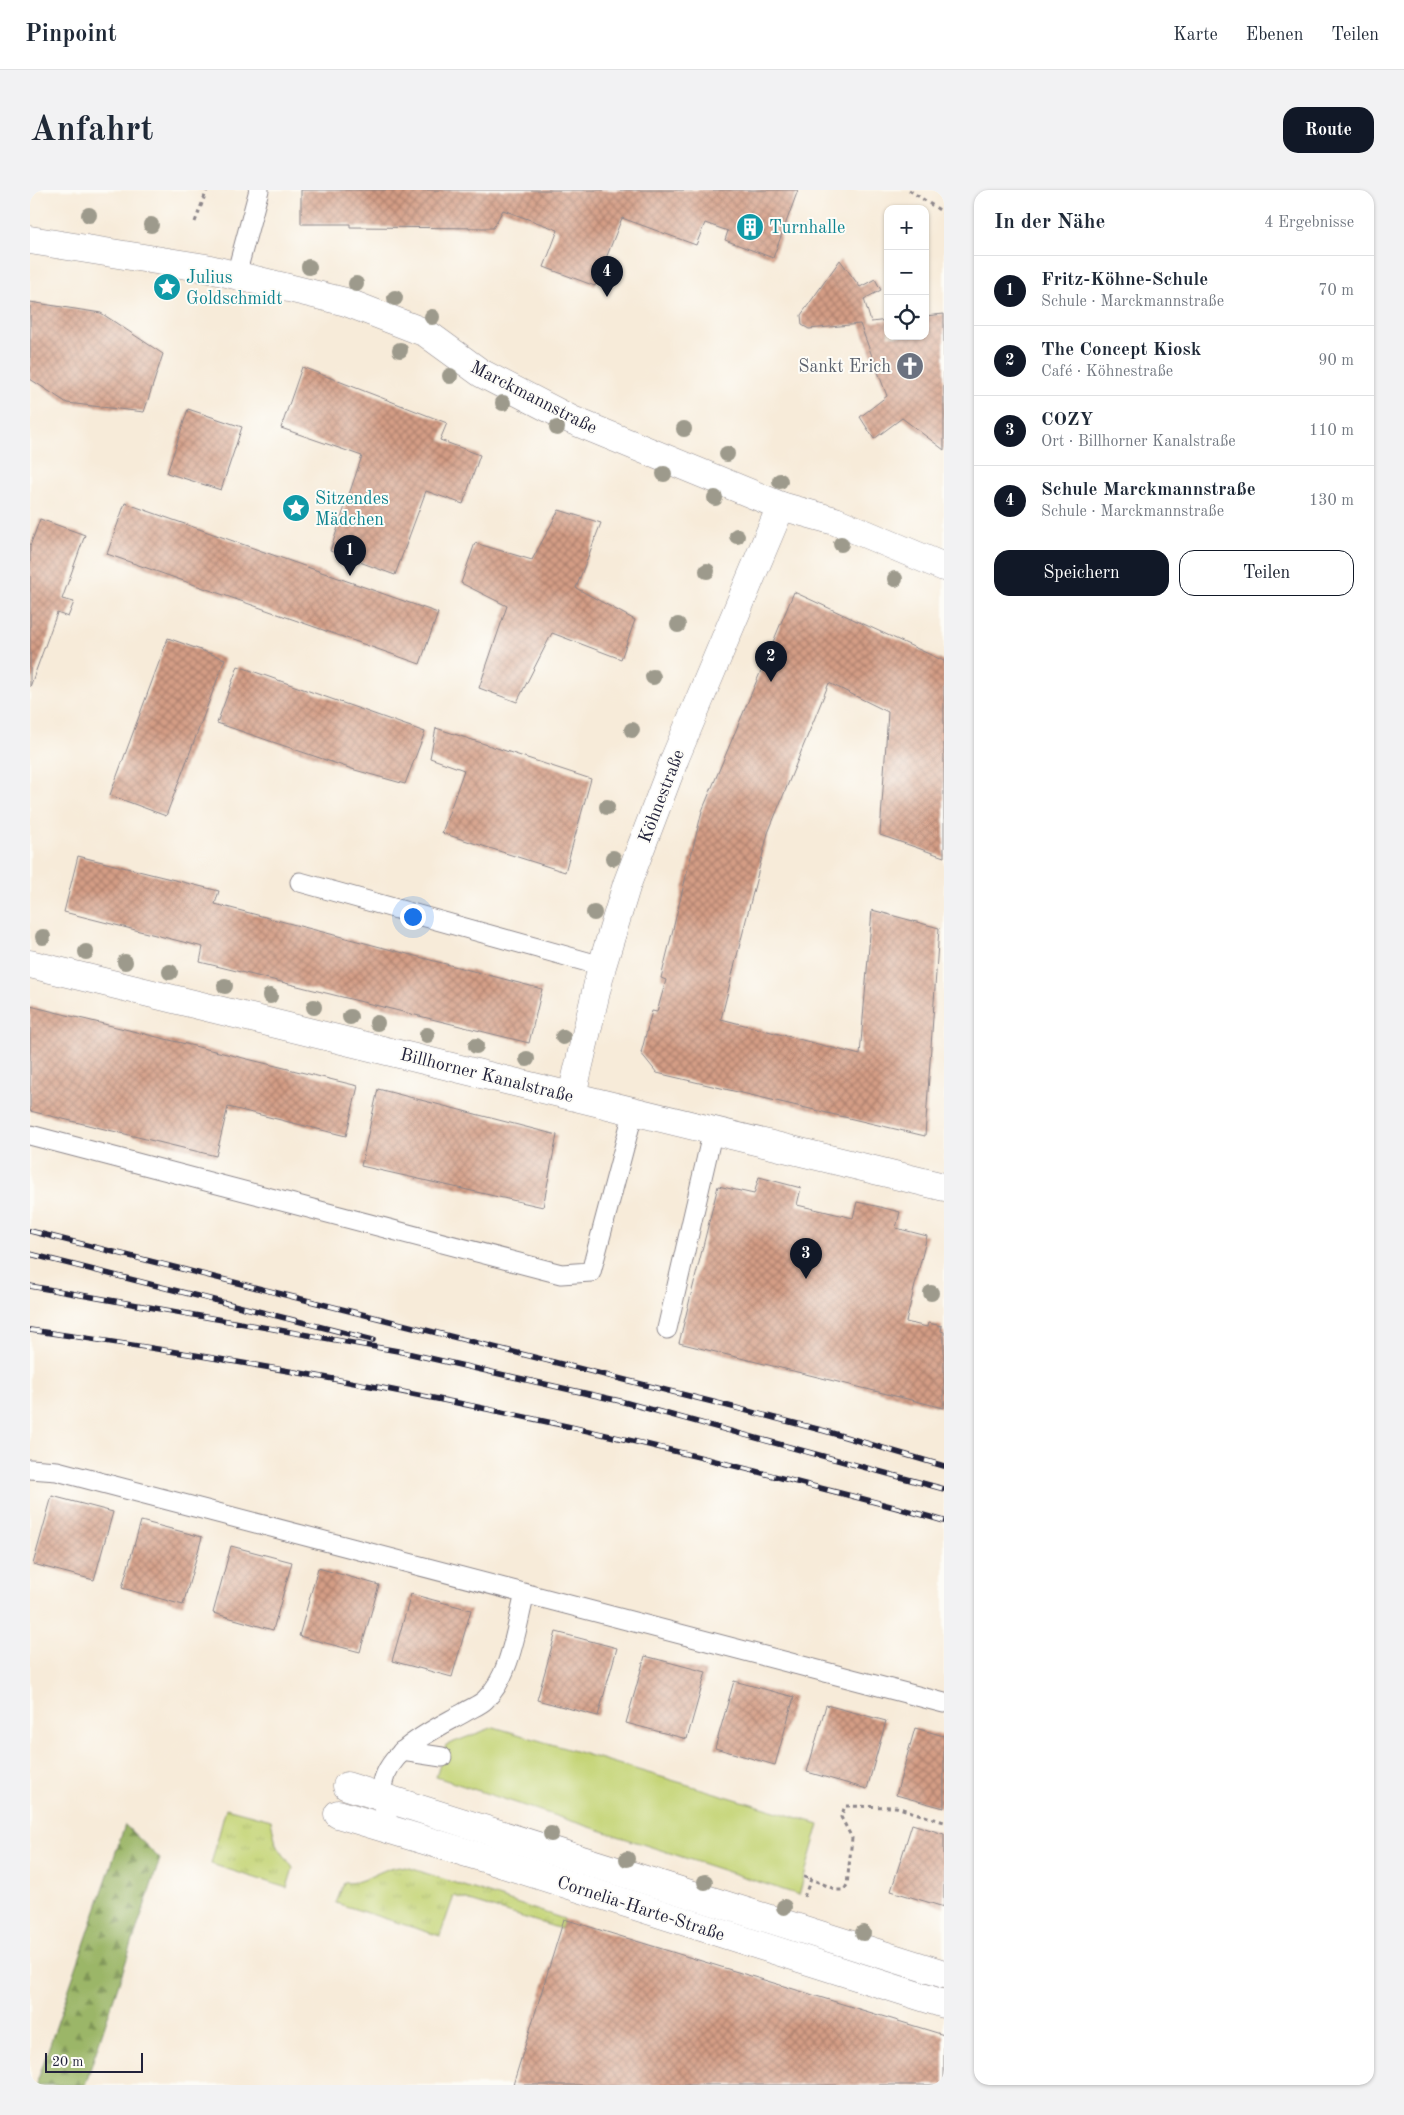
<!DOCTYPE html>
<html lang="de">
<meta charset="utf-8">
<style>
body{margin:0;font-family:"Old Standard TT",serif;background:#f2f2f3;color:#1f2937}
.controls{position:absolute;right:15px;top:15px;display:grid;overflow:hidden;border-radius:10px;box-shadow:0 1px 4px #0004}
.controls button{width:45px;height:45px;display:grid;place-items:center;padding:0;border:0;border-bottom:1px solid #e0e1e3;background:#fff;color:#1f2937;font:25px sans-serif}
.scale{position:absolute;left:15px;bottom:12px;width:98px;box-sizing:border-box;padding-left:5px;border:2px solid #22223b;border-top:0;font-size:14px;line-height:18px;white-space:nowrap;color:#22223b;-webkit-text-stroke:4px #fdfcf7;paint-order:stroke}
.you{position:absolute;left:382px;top:726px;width:18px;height:18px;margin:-12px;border:4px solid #fff;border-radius:50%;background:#1a73e8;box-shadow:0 0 0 8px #1a73e833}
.badge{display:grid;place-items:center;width:32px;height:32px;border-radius:50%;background:#111827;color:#fff;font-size:16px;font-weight:700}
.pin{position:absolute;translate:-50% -41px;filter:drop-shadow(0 1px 2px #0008)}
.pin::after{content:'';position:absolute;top:26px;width:18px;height:15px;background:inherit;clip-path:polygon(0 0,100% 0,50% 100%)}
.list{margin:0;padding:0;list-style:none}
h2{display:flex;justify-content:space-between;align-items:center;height:65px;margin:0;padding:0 20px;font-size:21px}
h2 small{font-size:16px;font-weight:400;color:#747a83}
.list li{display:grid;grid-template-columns:32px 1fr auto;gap:15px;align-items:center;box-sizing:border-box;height:70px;padding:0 20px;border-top:1px solid #e0e1e3}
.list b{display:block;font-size:19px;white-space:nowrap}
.list p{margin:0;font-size:16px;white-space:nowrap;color:#747a83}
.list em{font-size:16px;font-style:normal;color:#747a83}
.actions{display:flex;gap:10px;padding:15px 20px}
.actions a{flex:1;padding:11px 0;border:1px solid #111827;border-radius:15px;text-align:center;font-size:18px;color:#111827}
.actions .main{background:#111827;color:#fff}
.icon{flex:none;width:28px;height:28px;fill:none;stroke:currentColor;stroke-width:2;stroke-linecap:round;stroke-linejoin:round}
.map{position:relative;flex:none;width:914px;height:1895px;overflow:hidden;border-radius:15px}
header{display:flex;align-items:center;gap:30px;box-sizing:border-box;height:70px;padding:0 25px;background:#fff;border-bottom:1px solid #e0e1e3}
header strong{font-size:24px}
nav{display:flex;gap:28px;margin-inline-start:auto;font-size:18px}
.intro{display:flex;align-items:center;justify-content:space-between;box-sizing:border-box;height:120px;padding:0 30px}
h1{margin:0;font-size:35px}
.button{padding:12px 22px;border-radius:15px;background:#111827;color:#fff;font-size:18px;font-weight:700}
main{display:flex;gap:30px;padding:0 30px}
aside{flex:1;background:#fff;border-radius:15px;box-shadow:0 1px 4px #0004}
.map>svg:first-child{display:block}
</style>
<header>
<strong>Pinpoint</strong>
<nav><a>Karte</a><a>Ebenen</a><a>Teilen</a></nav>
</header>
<div class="intro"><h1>Anfahrt</h1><a class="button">Route</a></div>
<main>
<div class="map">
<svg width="914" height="1895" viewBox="0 0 914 1895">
<defs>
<pattern id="grass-tufts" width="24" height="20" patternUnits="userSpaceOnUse" patternTransform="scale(1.25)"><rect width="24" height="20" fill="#c4d476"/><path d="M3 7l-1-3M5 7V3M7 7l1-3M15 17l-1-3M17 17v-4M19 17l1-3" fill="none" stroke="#a8b667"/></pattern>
<pattern id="forest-firs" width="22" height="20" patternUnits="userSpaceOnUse" patternTransform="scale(1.25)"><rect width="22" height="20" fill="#9bb667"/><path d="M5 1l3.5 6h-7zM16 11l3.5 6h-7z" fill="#7e9456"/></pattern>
<pattern id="building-cross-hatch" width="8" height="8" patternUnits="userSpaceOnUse" patternTransform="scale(1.25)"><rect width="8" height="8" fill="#d49d85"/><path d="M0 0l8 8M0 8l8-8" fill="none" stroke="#ac806e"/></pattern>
</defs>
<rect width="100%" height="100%" fill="#fdfcf7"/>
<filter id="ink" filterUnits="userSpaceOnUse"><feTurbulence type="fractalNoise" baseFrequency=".02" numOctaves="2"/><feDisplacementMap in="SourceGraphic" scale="10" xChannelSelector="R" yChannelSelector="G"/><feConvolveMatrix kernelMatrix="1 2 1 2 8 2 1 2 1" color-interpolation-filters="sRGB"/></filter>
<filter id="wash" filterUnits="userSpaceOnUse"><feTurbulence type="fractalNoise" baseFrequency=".0096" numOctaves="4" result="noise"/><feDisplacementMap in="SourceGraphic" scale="20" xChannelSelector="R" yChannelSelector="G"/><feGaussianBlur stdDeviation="1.12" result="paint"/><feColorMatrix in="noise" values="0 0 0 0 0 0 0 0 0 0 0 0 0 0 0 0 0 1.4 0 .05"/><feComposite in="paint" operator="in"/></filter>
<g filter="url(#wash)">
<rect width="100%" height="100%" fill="#f7ebd9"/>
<g fill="url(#grass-tufts)" stroke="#737b58">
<path d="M196 1618 241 1630 246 1654 263 1678 257 1698 181 1674Z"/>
<path d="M369 1676 380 1678 534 1729 531 1739 424 1706 410 1746 306 1713 314 1693C335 1694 349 1679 369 1676Z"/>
</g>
<path fill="url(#forest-firs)" stroke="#5e6c51" d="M95 1635 130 1669 55 1895H6Z"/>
<path fill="#c4d476" stroke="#737b58" d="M464 1537 789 1634 769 1705 406 1587 416 1555Z"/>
<g id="blocks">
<g fill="url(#building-cross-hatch)">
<path d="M271 0H768L743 68 695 50 698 41 675 33 666 55 592 28 565 96 514 77 528 40 473 20 463 38 320 37V34H271Z"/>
<path d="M810 70 830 97 845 89 851 100 834 109 841 132 858 130V146H895V126L914 124V260L872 228 844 249 830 227 857 206 830 134 779 139 772 135 771 125Z"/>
<path d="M0 112 71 123 133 164 114 222 37 213 0 189Z"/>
<path d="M272 177 417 233 410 250 450 265 433 314 396 301 365 385 300 361 332 266 251 238Z"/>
<path d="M158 219 212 237 191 300 137 283Z"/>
<path d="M95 313 408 423 390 474 77 364Z"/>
<path d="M529 320 571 333 546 398 605 430 591 469 522 443 487 512 449 498 477 416 431 393 445 353 502 370Z"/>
<path d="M10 329 55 345 32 409 44 412 38 427 27 423 0 497V356Z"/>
<path d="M764 402 914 471V667L850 645 858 522 799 493 738 643 691 829 830 865 842 720 909 738 895 946 627 883 611 863 622 821 627 822 636 790 631 788 672 621Z"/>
<path d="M138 448 195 469 136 626 80 605Z"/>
<path d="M208 476 395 542 375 594 325 580 187 533Z"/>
<path d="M406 538 561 589 535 682 412 643 434 580 400 568Z"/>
<path d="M48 666 189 701 185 714 512 799 499 853 170 772 173 757 34 722Z"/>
<path d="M0 816 328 896 316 946 198 917 186 966 0 921Z"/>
<path d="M348 899 527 945 513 1017 331 976Z"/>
<path d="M729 987 771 998 767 1015 823 1028 827 1012 850 1017 870 1022 866 1038 897 1046 876 1132 897 1137 898 1133 912 1136 911 1141 914 1142V1218L649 1153 688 996 724 1004Z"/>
<path d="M22 1306 83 1322 64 1390 3 1374Z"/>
<path d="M111 1331 172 1347 153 1415 92 1398Z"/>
<path d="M201 1356 262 1372 243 1440 183 1423Z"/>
<path d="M288 1378 349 1395 330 1462 269 1446Z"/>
<path d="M381 1404 441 1420 422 1487 362 1471Z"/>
<path d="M526 1442 587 1458 568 1526 507 1510Z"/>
<path d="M615 1466 676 1482 657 1549 596 1533Z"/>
<path d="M704 1491 764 1507 745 1575 685 1558Z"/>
<path d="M796 1515 856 1531 837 1599 777 1582Z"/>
<path d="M885 1538 914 1546V1618L866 1605Z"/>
<path d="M882 1634 914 1644V1717L861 1701Z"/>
<path d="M534 1729 914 1845V1895H483Z"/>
</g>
</g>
</g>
<g filter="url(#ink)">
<use href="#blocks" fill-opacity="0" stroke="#8c868a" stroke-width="1"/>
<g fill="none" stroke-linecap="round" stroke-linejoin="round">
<g stroke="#8c868a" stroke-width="21">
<g id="lane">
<path d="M206 85 229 0"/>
<path d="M270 692 572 776"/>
<path d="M0 945 531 1084 561 1082 604 920"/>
<path d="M637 1139 683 940"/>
<path d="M0 1279 27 1281 914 1513"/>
<path d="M372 1561 412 1567"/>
<path d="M361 1640C358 1630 353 1618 352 1607 348 1563 404 1540 435 1522 441 1518 450 1515 455 1510 481 1486 486 1437 495 1404"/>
</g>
</g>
<g stroke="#8c868a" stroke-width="29">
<g id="street">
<path d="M0 50 176 78 316 112 396 143 451 183 542 230 751 316 805 331 914 377"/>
<path d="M0 774 914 997"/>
<path d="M542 905 572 776 597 694 645 568 751 316"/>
<path d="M317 1596 914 1784"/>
<path d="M308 1624 464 1671 914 1814"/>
</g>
</g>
<g stroke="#8c868a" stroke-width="3" stroke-dasharray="4 4" stroke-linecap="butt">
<path d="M879 0 914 23"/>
<path d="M165 32 177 0"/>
<path d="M774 1687 781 1689"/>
<path d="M774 1707 781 1689 807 1700H814L817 1695 822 1648 811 1627 815 1616 866 1617 914 1632"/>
</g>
<use href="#lane" stroke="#fff" stroke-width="19"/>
<use href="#street" stroke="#fff" stroke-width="28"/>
<g stroke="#22223b" stroke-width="5.5">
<g id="rail">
<path d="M0 1041 687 1213 795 1241 914 1276"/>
<path d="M0 1064 343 1150"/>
<path d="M0 1096 368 1161 590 1211 914 1299"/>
<path d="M0 1140C263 1177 525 1227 782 1296 826 1307 870 1318 914 1331"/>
</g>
</g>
<use href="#rail" stroke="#fdfcf7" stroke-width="4" stroke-dasharray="11" stroke-linecap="butt"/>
</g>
<g fill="#9d9a8c">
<circle cx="59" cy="25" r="8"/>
<circle cx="121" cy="35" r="8"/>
<circle cx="279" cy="77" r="8"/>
<circle cx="326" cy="94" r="8"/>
<circle cx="365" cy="108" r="8"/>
<circle cx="402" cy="127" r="8"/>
<circle cx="370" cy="160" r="8"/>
<circle cx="420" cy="186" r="8"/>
<circle cx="473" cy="213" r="8"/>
<circle cx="527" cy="238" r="8"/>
<circle cx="654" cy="239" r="8"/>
<circle cx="697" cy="264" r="8"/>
<circle cx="634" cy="284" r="8"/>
<circle cx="750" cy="291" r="8"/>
<circle cx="685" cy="308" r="8"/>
<circle cx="707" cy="346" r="8"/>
<circle cx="811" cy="354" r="8"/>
<circle cx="677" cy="381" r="8"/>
<circle cx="865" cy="389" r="8"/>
<circle cx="648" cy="435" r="8"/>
<circle cx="623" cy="487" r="8"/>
<circle cx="602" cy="540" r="8"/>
<circle cx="577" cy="617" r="8"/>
<circle cx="583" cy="668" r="8"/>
<circle cx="564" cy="723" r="8"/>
<circle cx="13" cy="747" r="8"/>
<circle cx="56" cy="762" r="8"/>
<circle cx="95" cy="772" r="8"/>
<circle cx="140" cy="782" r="8"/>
<circle cx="195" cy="796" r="8"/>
<circle cx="240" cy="806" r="8"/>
<circle cx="284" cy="817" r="8"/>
<circle cx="320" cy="827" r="8"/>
<circle cx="347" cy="833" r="8"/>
<circle cx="397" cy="845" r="8"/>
<circle cx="533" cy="847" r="8"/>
<circle cx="446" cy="856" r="8"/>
<circle cx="497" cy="869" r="8"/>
<circle cx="901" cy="1103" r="8"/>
<circle cx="521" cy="1644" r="8"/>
<circle cx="597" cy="1669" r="8"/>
<circle cx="675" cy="1692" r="8"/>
<circle cx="754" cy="1717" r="8"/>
<circle cx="833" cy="1743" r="8"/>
</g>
</g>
<defs>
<g id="building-disc" transform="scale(1.4375)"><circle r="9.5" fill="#0f9aa8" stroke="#fdfcf7"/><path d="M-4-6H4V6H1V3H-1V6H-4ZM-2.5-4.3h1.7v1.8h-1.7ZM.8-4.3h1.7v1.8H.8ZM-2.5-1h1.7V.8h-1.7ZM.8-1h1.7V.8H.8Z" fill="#fff"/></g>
<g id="sight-disc" transform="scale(1.4375)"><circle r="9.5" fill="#0f9aa8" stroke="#fdfcf7"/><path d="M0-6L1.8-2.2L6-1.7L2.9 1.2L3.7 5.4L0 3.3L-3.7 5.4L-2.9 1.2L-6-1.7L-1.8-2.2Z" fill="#fff"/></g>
<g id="church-disc" transform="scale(1.4375)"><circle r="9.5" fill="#6b7280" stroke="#fdfcf7"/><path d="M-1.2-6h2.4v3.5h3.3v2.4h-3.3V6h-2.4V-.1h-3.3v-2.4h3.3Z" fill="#fff"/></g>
</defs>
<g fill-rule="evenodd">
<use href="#building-disc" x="720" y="37"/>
<use href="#sight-disc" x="137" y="97"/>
<use href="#church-disc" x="880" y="176"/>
<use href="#sight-disc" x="266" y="318"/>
</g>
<g text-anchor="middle" stroke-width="4" stroke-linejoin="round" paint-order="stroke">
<g font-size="18" fill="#0d838f" stroke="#fdfcf7" text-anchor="start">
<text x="739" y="43">Turnhalle</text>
<text x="156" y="93">Julius<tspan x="156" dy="21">Goldschmidt</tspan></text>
<text x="285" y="314">Sitzendes<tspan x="285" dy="21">Mädchen</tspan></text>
</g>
<g font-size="18" fill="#5b616d" stroke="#fdfcf7" text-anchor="end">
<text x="861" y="182">Sankt Erich</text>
</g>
<g font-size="18" fill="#22223b" stroke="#fdfcf7">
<text transform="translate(504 207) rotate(27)" y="6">Marckmannstraße</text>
<text transform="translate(631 606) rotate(-69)" y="6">Köhnestraße</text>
<text transform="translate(457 885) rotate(14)" y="6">Billhorner Kanalstraße</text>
<text transform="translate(611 1718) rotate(18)" y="6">Cornelia-Harte-Straße</text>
</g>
</g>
</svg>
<div class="controls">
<button>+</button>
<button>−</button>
<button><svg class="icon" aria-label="locate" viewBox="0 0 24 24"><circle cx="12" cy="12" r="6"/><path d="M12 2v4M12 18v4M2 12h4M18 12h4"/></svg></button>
</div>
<div class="scale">20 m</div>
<div class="you"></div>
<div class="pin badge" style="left:320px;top:386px">1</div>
<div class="pin badge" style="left:741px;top:492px">2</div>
<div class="pin badge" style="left:776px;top:1089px">3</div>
<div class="pin badge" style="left:577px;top:107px">4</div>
</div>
<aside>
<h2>In der Nähe<small>4 Ergebnisse</small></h2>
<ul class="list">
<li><span class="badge">1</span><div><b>Fritz-Köhne-Schule</b><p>Schule · Marckmannstraße</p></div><em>70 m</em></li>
<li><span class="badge">2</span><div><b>The Concept Kiosk</b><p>Café · Köhnestraße</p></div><em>90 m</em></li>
<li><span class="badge">3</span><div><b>COZY</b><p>Ort · Billhorner Kanalstraße</p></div><em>110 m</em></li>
<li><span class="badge">4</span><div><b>Schule Marckmannstraße</b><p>Schule · Marckmannstraße</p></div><em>130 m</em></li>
</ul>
<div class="actions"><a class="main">Speichern</a><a>Teilen</a></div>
</aside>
</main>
